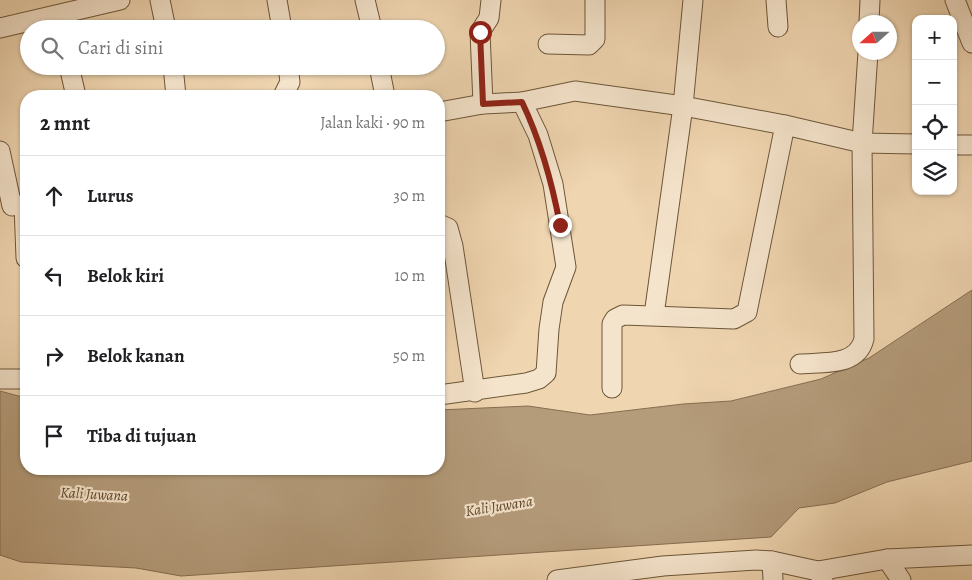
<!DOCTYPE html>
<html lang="id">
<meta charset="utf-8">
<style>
body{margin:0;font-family:Alegreya,serif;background:#f2f2f2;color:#202124}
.controls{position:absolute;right:15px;top:15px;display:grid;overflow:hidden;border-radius:10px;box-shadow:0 1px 4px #0004}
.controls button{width:45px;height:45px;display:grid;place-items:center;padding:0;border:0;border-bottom:1px solid #e0e0e0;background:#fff;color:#202124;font:25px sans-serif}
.compass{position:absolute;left:852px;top:15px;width:45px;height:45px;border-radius:50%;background:#fff;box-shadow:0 1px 4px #0004;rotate:249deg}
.stop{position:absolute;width:15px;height:15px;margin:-11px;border:4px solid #8f2418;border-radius:50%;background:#fff}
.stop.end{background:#8f2418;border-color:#fff;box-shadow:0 1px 5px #0008}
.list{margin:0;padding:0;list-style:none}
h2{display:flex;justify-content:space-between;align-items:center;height:65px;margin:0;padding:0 20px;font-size:21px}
h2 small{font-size:16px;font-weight:400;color:#757577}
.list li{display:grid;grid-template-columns:32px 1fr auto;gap:15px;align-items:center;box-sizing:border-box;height:80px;padding:0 20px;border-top:1px solid #e0e0e0}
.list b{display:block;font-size:19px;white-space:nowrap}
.list em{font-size:16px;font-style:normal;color:#757577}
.icon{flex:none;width:28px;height:28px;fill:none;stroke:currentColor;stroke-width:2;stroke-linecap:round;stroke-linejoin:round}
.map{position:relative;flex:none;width:972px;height:580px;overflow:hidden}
.search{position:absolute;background:#fff;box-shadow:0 1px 4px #0004;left:20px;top:20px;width:425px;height:55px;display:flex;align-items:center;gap:12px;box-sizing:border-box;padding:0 18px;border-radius:28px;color:#757577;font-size:19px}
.panel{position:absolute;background:#fff;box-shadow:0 1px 4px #0004;left:20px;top:90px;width:425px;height:385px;border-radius:20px}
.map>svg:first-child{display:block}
</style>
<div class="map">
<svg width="972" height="580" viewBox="0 0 972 580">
<rect width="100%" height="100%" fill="#efd5b0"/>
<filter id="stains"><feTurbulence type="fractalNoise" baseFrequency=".004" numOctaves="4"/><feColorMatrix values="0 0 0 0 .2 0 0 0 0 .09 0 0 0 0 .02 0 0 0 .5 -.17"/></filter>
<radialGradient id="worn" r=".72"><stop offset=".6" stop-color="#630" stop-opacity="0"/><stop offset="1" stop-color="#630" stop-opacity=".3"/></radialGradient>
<path fill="#b49b7a" stroke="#866e50" d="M972 290V461L887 482 835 503 799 508 771 537 181 576 136 568 21 562 0 555V391L26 398V469H439V410L528 406 590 415 683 404 731 401 821 379 869 358Z"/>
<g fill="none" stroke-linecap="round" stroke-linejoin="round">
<g stroke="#6c5638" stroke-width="21">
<g id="minor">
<path d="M160 0 166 29"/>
<path d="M277 0 282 29"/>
<path d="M365 0 372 29"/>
<path d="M776 0 778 27"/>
<path d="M955 0 972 43"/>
<path d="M869 22 870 0"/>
<path d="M0 28 120 0"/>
<path d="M548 44 589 45 595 39V0"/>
<path d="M69 66 76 96"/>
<path d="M173 66 176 96"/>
<path d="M379 66 385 96"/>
<path d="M283 96 290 82 288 66"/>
<path d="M483 104 480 32 489 18 491 0"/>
<path d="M439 112 483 104 522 102 575 91 683 106 785 125 862 143 916 144"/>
<path d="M953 145H972"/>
<path d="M0 151 12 206"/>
<path d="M24 204 26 258"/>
<path d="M439 224 448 228 453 246 475 392"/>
<path d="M654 315 683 106 693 0"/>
<path d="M800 364C823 362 857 367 864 339L862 143 868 52"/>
<path d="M0 379H26"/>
<path d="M612 388V324L615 319 623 315 734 319 747 312 785 125"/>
<path d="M439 395 526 383 539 379 546 373 549 329 553 302 566 267 553 184 538 135 522 102"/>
<path d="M887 559 901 580"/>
<path d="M772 561 773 580"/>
<path d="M818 571 887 559 972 555"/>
<path d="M557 580 663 566 756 560 772 561 818 571 823 580"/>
</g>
</g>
<use href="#minor" stroke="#f5e4cc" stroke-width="19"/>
</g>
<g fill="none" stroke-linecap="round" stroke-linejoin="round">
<path stroke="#8f2418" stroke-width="6" d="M480 32 483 104 522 102C541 142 552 182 560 225"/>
</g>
<g text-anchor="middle" stroke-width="4.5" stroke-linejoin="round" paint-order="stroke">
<g font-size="15" font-style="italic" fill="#5e472a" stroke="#f5e4cc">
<text transform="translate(94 494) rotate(3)" y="5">Kali Juwana</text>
<text transform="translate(499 506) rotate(-9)" y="5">Kali Juwana</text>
</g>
</g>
<rect width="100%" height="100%" filter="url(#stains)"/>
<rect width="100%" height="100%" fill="url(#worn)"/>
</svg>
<div class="controls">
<button>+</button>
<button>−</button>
<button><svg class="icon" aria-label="locate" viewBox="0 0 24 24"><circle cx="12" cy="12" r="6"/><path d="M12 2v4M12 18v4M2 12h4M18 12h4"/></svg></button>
<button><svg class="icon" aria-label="layers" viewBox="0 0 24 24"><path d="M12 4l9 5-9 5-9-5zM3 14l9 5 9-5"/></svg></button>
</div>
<svg class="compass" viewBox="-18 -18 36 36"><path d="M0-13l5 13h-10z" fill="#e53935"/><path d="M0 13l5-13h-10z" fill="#757577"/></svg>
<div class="stop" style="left:480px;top:32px"></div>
<div class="stop end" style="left:560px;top:225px"></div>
<div class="search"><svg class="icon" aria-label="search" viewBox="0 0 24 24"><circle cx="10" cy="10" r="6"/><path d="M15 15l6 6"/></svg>Cari di sini</div>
<section class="panel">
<h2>2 mnt<small>Jalan kaki · 90 m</small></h2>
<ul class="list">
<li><svg class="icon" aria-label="ahead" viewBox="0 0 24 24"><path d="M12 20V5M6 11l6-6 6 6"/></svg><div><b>Lurus</b></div><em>30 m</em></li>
<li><svg class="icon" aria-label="left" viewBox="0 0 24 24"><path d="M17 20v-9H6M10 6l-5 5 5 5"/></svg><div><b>Belok kiri</b></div><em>10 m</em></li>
<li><svg class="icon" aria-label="right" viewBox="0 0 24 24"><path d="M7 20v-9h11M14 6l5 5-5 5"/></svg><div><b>Belok kanan</b></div><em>50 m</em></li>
<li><svg class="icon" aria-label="arrive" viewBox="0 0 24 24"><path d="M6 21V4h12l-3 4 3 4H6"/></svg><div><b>Tiba di tujuan</b></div></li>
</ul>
</section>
</div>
